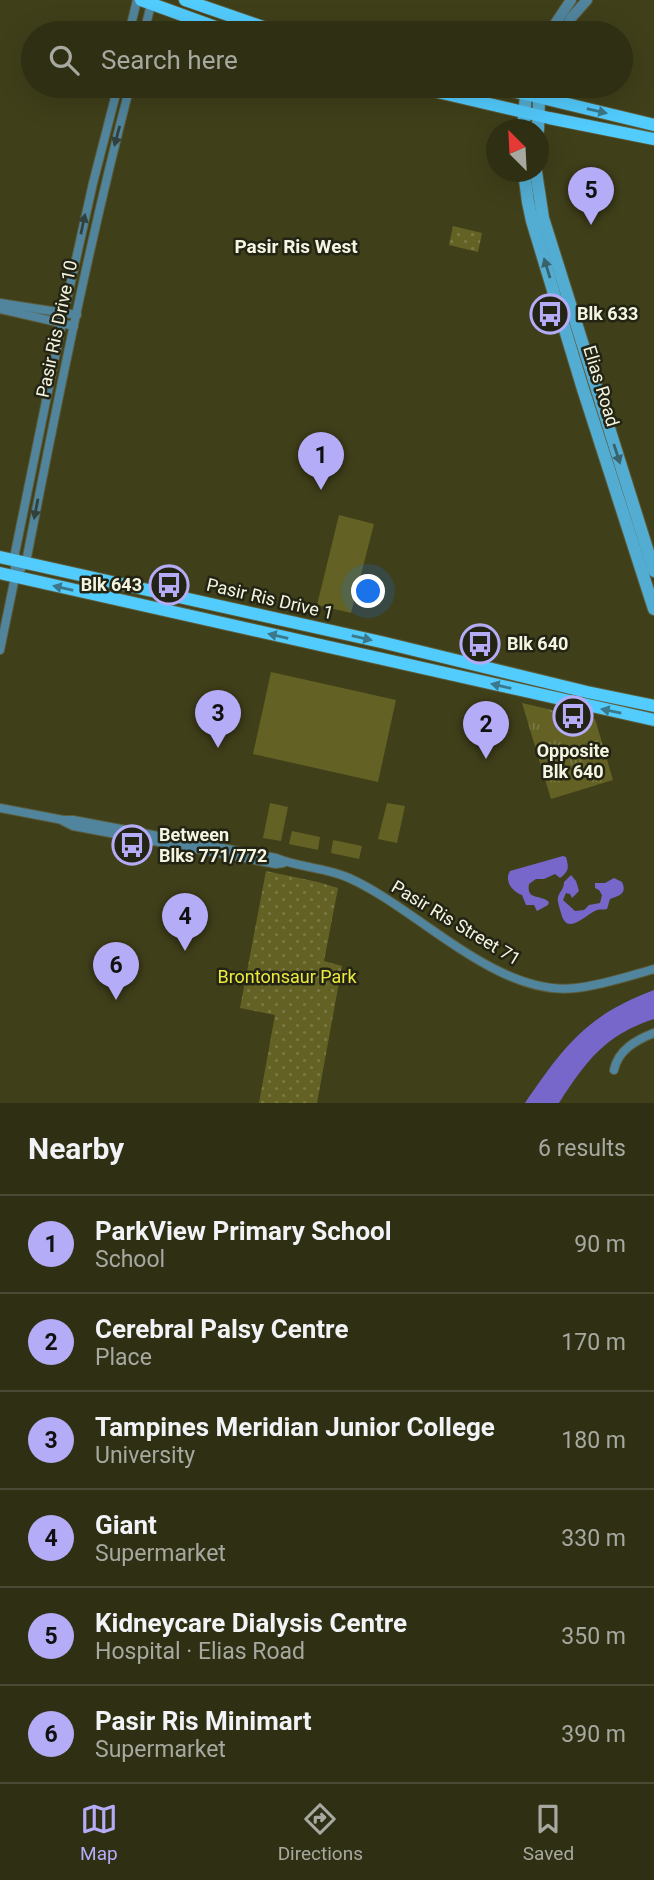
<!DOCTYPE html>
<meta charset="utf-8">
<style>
body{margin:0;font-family:Roboto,sans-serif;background:#3b3b22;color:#f1f3f6}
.compass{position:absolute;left:486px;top:119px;width:63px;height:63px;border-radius:50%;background:#2f2f14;box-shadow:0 7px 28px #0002;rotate:336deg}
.you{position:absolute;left:369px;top:592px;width:24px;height:24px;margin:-18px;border:5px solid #fff;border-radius:50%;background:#1a73e8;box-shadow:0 0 0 10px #1a73e833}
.badge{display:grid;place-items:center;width:46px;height:46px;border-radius:50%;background:#b5acf8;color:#111;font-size:23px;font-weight:700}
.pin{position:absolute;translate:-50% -58px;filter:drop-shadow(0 2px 4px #0008)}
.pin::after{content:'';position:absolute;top:37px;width:24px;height:21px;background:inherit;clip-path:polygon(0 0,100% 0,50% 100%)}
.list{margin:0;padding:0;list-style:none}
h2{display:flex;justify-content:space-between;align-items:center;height:91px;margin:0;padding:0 28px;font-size:30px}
h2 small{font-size:23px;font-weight:400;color:#a7a9a0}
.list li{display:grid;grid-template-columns:46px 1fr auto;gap:21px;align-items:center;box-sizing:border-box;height:98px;padding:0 28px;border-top:2px solid #4a4a34}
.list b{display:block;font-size:26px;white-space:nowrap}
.list p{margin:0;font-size:23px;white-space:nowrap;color:#a7a9a0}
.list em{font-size:23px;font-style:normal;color:#a7a9a0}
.icon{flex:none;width:38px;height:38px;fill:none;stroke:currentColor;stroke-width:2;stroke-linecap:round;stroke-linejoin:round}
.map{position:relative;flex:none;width:654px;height:1103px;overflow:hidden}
.search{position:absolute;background:#2f2f14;box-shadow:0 7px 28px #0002;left:21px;right:21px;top:21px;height:77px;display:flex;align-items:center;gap:18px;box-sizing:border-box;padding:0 24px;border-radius:38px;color:#a7a9a0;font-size:26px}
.sheet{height:679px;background:#2f2f14}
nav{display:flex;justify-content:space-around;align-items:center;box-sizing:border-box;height:98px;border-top:2px solid #4a4a34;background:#2f2f14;font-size:19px;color:#a7a9a0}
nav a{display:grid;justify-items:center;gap:4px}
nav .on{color:#b5acf8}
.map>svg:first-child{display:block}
</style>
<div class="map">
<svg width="654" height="1103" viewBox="0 0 654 1103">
<defs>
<pattern id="grass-tufts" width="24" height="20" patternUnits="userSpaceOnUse" patternTransform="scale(1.75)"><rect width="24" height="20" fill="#636224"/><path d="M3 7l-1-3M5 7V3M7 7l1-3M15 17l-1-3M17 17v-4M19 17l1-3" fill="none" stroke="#7a7944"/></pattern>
<pattern id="park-dots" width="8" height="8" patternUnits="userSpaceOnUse" patternTransform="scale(1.75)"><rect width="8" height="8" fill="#636224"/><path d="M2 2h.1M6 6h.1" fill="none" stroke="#7a7944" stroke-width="1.8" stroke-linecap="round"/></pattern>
</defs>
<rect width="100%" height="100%" fill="#3f3f1a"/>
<path fill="url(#grass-tufts)" d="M522 703 565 713 564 717 580 721 582 717 595 719 613 780 551 799Z"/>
<g fill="url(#park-dots)">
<path d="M453 226 482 233 478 252 449 245Z"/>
<path d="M266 871 318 882 338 888 324 961 342 966 317 1103H259L275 1015 240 1008Z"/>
</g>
<g fill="#636224">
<path d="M339 515 374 524 351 613 317 605Z"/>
<path d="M271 672 396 700 378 782 253 754Z"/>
<path d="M270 803 288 807 281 841 263 838Z"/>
<path d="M387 803 405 806 397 843 378 839Z"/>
<path d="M292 831 320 837 318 850 289 844Z"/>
<path d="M333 840 362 846 359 859 331 853Z"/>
</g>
<g fill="#7867cb">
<path d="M563 856 566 857C569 868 569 871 560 878L555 874 544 879H536L529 884C526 901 541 894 549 902L548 905 537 911 534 905H526L522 895C512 891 504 881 510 871Z"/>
<path d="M571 875 576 881 579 891 572 898 570 894 566 893 563 900 575 911 584 910 589 905 600 903 602 895 599 890 595 888V883H605L614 878 622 882C628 895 617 896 610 899L607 909C604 910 600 909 597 910 587 913 567 938 561 913 560 909 557 901 558 897 560 891 564 889 564 882Z"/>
<path d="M654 990V1019C605 1035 586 1061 559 1103H525C564 1046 587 1015 654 990Z"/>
</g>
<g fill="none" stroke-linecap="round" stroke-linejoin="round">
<g stroke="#5c5c3a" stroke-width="10">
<g id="minor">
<path d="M129 33 137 0"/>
<path d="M144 33 152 0"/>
<path d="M0 303 77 315"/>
<path d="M0 309 74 326"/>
<path d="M15 577 26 562C57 403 89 243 130 86"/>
<path d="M0 650 15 577V553L64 313 93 183 118 86"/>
<path d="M0 808 63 820H73L276 858C300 868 325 867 349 878 417 908 498 998 576 988 603 985 629 976 654 969"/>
<path d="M63 821 73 826 276 864 283 863"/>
<path d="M614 1070C618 1050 636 1040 654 1033"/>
</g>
</g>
<g stroke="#5c5c3a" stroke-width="12">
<g id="tertiary">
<path d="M549 33 571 0"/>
<path d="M563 33 571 18 587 0"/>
</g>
</g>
<g stroke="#5c5c3a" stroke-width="14">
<g id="secondary">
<path d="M523 130 526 94"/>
<path d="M538 130 539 98"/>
<path d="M524 172 528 202 532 221 583 389 654 609"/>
<path d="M536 172 543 218 654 571"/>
</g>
</g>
<g stroke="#5c5c3a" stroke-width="14">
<g id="primary">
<path d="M141 0 232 33"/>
<path d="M185 0 280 33"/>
<path d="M412 86 549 118 654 139"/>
<path d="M486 86 526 94 654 125"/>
<path d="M0 557 381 642 587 692 654 706"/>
<path d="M0 573 654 720"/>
</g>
</g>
<use href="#minor" stroke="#50859d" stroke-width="8"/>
<use href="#tertiary" stroke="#50859d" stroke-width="10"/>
<use href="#secondary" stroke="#53add3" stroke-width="12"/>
<use href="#primary" stroke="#52cbfd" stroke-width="12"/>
</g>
<defs><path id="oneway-solid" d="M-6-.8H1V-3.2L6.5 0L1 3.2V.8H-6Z" transform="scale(1.75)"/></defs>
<g fill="#3b7889">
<use href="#oneway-solid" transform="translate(597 111) rotate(13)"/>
<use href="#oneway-solid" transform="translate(63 588) rotate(-167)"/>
<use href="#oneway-solid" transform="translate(278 636) rotate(-167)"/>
<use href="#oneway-solid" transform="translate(362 638) rotate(13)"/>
<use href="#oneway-solid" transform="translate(501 686) rotate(-167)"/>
<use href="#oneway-solid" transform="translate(611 711) rotate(-168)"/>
</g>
<g fill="#31413e">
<use href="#oneway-solid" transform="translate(117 136) rotate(105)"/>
<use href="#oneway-solid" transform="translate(83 224) rotate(-78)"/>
<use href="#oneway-solid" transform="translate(36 509) rotate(101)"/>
</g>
<g fill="#39626a">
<use href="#oneway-solid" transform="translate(547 268) rotate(-107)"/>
<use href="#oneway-solid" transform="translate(617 454) rotate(72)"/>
</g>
<defs>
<g id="bus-ring" transform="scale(2.0125)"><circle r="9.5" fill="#242415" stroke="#b5acf8" stroke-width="1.5"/><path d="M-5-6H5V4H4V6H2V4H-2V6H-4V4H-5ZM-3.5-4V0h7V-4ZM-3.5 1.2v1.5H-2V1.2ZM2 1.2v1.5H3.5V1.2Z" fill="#b5acf8"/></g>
</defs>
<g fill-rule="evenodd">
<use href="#bus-ring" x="550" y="314"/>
<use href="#bus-ring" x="169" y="585"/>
<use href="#bus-ring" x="480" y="644"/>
<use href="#bus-ring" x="573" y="716"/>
<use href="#bus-ring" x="132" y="845"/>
</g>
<g text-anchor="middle" stroke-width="5" stroke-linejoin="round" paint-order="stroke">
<g font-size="18" font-weight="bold" fill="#f5f6e1" stroke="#242415" text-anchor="start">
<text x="577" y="320">Blk 633</text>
<text x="142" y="591" text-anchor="end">Blk 643</text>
<text x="507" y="650">Blk 640</text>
<text x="573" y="757" text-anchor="middle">Opposite<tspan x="573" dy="21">Blk 640</tspan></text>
<text x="159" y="841">Between<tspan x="159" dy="21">Blks 771/772</tspan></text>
</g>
<g font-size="18" fill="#f5f6e1" stroke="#242415">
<text transform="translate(57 329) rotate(-78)" y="6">Pasir Ris Drive 10</text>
<text transform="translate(601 386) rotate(73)" y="6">Elias Road</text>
<text transform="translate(270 599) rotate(13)" y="6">Pasir Ris Drive 1</text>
<text transform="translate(456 923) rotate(31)" y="6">Pasir Ris Street 71</text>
</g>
<g font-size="18" fill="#ecea3f" stroke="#242415">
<text x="287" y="983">Brontonsaur Park</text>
</g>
<g font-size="19" font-weight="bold" fill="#f5f6e1" stroke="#242415">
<text x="296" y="253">Pasir Ris West</text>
</g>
</g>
</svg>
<svg class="compass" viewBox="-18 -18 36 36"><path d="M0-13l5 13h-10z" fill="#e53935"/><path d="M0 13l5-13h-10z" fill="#a7a9a0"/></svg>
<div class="you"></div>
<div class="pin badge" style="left:321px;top:490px">1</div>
<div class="pin badge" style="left:486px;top:759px">2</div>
<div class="pin badge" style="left:218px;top:748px">3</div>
<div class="pin badge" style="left:185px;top:951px">4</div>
<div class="pin badge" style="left:591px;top:225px">5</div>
<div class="pin badge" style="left:116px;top:1000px">6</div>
<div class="search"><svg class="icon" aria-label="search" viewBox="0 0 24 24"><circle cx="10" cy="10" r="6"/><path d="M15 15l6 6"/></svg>Search here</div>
</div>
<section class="sheet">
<h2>Nearby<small>6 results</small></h2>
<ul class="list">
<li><span class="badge">1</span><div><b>ParkView Primary School</b><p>School</p></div><em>90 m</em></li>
<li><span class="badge">2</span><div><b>Cerebral Palsy Centre</b><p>Place</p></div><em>170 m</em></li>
<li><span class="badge">3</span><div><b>Tampines Meridian Junior College</b><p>University</p></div><em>180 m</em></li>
<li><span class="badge">4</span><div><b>Giant</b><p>Supermarket</p></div><em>330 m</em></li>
<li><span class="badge">5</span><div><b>Kidneycare Dialysis Centre</b><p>Hospital · Elias Road</p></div><em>350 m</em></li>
<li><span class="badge">6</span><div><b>Pasir Ris Minimart</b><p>Supermarket</p></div><em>390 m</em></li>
</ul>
</section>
<nav>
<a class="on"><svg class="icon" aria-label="map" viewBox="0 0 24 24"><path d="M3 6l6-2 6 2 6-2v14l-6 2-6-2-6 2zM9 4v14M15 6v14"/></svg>Map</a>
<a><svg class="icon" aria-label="directions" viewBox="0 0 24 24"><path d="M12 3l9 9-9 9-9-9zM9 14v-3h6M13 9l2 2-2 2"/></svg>Directions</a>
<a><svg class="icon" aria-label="saved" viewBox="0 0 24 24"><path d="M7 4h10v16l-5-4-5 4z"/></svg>Saved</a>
</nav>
